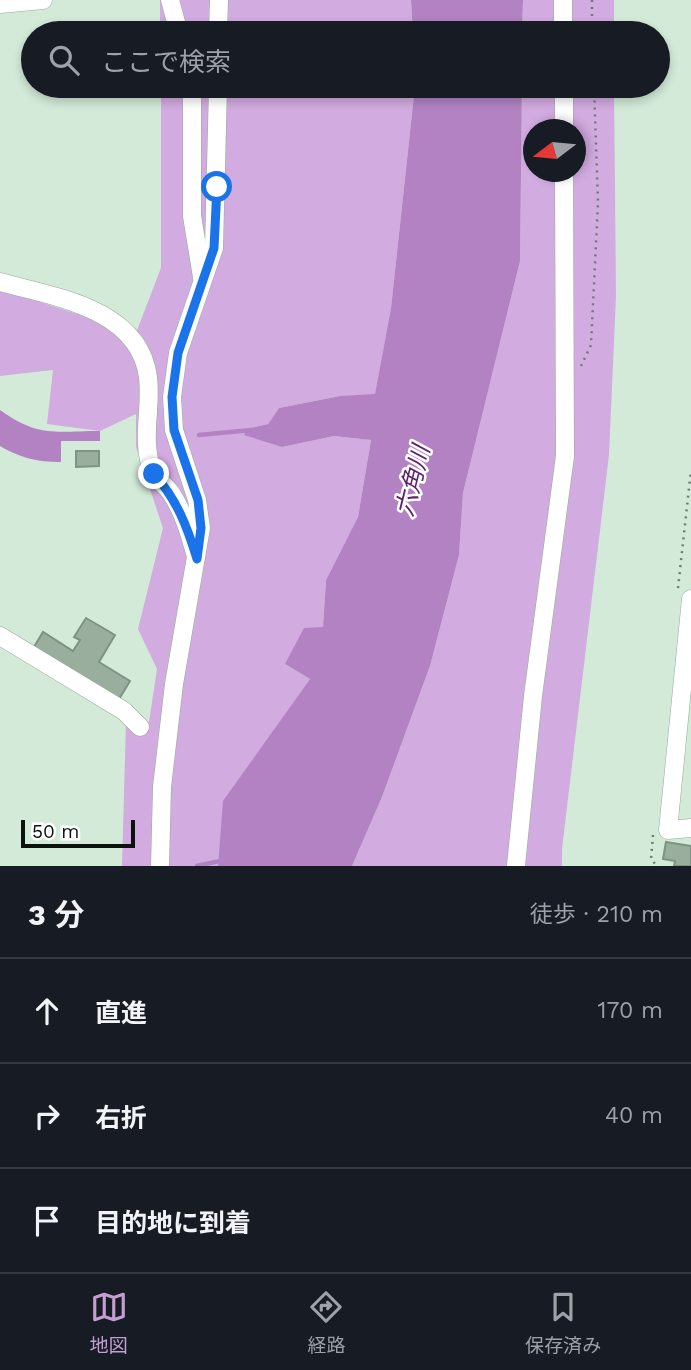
<!DOCTYPE html>
<html lang="ja">
<meta charset="utf-8">
<style>
body{margin:0;font-family:"Work Sans","Noto Sans JP",sans-serif;background:#242831;color:#f1f3f6}
.compass{position:absolute;left:523px;top:119px;width:63px;height:63px;border-radius:50%;background:#171b24;box-shadow:0 4px 10px #0003;rotate:254deg}
.scale{position:absolute;left:21px;bottom:18px;width:114px;box-sizing:border-box;padding-left:7px;border:4px solid #0c130d;border-top:0;font-size:19px;line-height:24px;white-space:nowrap;color:#0c130d;-webkit-text-stroke:5px #fff;paint-order:stroke}
.stop{position:absolute;width:21px;height:21px;margin:-16px;border:5px solid #1a73e8;border-radius:50%;background:#fff}
.stop.end{background:#1a73e8;border-color:#fff;box-shadow:0 2px 7px #0008}
.list{margin:0;padding:0;list-style:none}
h2{display:flex;justify-content:space-between;align-items:center;height:91px;margin:0;padding:0 28px;font-size:30px}
h2 small{font-size:23px;font-weight:400;color:#9ea1a6}
.list li{display:grid;grid-template-columns:46px 1fr auto;gap:21px;align-items:center;box-sizing:border-box;height:105px;padding:0 28px;border-top:2px solid #363941}
.list b{display:block;font-size:26px;white-space:nowrap}
.list em{font-size:23px;font-style:normal;color:#9ea1a6}
.icon{flex:none;width:38px;height:38px;fill:none;stroke:currentColor;stroke-width:2;stroke-linecap:round;stroke-linejoin:round}
.map{position:relative;flex:none;width:691px;height:866px;overflow:hidden}
.search{position:absolute;background:#171b24;box-shadow:0 4px 10px #0003;left:21px;right:21px;top:21px;height:77px;display:flex;align-items:center;gap:18px;box-sizing:border-box;padding:0 24px;border-radius:38px;color:#9ea1a6;font-size:26px}
.sheet{height:406px;background:#171b24}
nav{display:flex;justify-content:space-around;align-items:center;box-sizing:border-box;height:98px;border-top:2px solid #363941;background:#171b24;font-size:19px;color:#9ea1a6}
nav a{display:grid;justify-items:center;gap:4px}
nav .on{color:#c39ed1}
.map>svg:first-child{display:block}
</style>
<div class="map">
<svg width="691" height="866" viewBox="0 0 691 866">
<rect width="100%" height="100%" fill="#d3ead8"/>
<g fill="#d2abe0" fill-rule="evenodd">
<path d="M160 0H411L413 33H160Z"/>
<path d="M523 0H614V33H522Z"/>
<path d="M161 86H415L391 308 375 395 340 396 279 408 268 424 246 429 244 434 282 447 334 436 371 440 358 517 326 580 323 627 285 664 310 679 224 801 218 866H122L126 721 149 722 157 669 138 629 163 528 136 447V414L100 431 47 424 53 370 0 376V289L136 333 161 268Z"/>
<path d="M522 86H614L616 296 609 455 562 849V866H352L382 797 430 666 459 555 463 493 520 261ZM534 130H576V172H534Z"/>
</g>
<g fill="#b282c3">
<path d="M411 0H523L522 33H413Z"/>
<path d="M415 86H522L520 261 463 493 459 555 430 666 382 797 352 866H218L223 801 310 679 285 664 304 628 323 627 326 580 358 517 371 440 334 436 282 447 244 435 246 429 268 424 279 408 340 396 375 394 391 308Z"/>
<path d="M0 410C39 438 55 431 100 431V441H61V462C36 462 21 458 0 446Z"/>
</g>
<g fill="none" stroke-linecap="round" stroke-linejoin="round">
<g stroke="#b282c3" stroke-width="4.5">
<path d="M199 435 251 430"/>
<path d="M197 866 224 860"/>
</g>
</g>
<g fill="#99ae9d" stroke="#7e9383" stroke-width="2">
<path d="M76 451H99V466L76 467Z"/>
<path d="M86 618 115 635 99 662 130 681 119 699 34 647 43 632 73 651 80 640 74 637Z"/>
<path d="M666 842 691 846V866H674L675 861 663 859Z"/>
</g>
<g fill="none" stroke-linecap="round" stroke-linejoin="round">
<g stroke="#95ab9a" stroke-width="19">
<g id="minor">
<path d="M170 0 179 33"/>
<path d="M563 0V33"/>
<path d="M0 4 43 0"/>
<path d="M218 33 219 0"/>
<path d="M192 86V216L202 277"/>
<path d="M564 86V130"/>
<path d="M0 282C54 297 139 308 148 377 152 409 140 441 153 473 157 480 166 486 171 493 183 511 189 532 195 553"/>
<path d="M691 599 668 830 691 828"/>
<path d="M0 636 124 711 140 727"/>
<path d="M160 866 162 787 174 684 201 528 197 500 174 430 172 397 178 353 214 248 218 86"/>
<path d="M516 866 533 696 565 456 564 172"/>
</g>
</g>
<g stroke="#6e7d71" stroke-width="2.5" stroke-dasharray="2 5" stroke-linecap="butt">
<path d="M592 0V33"/>
<path d="M581 366 591 345 598 203 594 86"/>
<path d="M678 588 691 470"/>
<path d="M653 835 651 859 657 866"/>
</g>
<use href="#minor" stroke="#fff" stroke-width="18"/>
</g>
<g fill="none" stroke-linecap="round" stroke-linejoin="round">
<path stroke="#1a73e8" stroke-width="9" d="M154 474C177 500 187 526 197 559L201 528 198 500 174 430 172 397 178 353 214 248 217 187"/>
</g>
<g text-anchor="middle" stroke-width="5" stroke-linejoin="round" paint-order="stroke">
<g font-size="24" font-style="italic" fill="#5e2271" stroke="#fff">
<text transform="translate(413 481) rotate(-76)" y="8">六角川</text>
</g>
</g>
</svg>
<svg class="compass" viewBox="-18 -18 36 36"><path d="M0-13l5 13h-10z" fill="#e53935"/><path d="M0 13l5-13h-10z" fill="#9ea1a6"/></svg>
<div class="scale">50 m</div>
<div class="stop" style="left:217px;top:187px"></div>
<div class="stop end" style="left:154px;top:474px"></div>
<div class="search"><svg class="icon" aria-label="search" viewBox="0 0 24 24"><circle cx="10" cy="10" r="6"/><path d="M15 15l6 6"/></svg>ここで検索</div>
</div>
<section class="sheet">
<h2>3 分<small>徒歩 · 210 m</small></h2>
<ul class="list">
<li><svg class="icon" aria-label="ahead" viewBox="0 0 24 24"><path d="M12 20V5M6 11l6-6 6 6"/></svg><div><b>直進</b></div><em>170 m</em></li>
<li><svg class="icon" aria-label="right" viewBox="0 0 24 24"><path d="M7 20v-9h11M14 6l5 5-5 5"/></svg><div><b>右折</b></div><em>40 m</em></li>
<li><svg class="icon" aria-label="arrive" viewBox="0 0 24 24"><path d="M6 21V4h12l-3 4 3 4H6"/></svg><div><b>目的地に到着</b></div></li>
</ul>
</section>
<nav>
<a class="on"><svg class="icon" aria-label="map" viewBox="0 0 24 24"><path d="M3 6l6-2 6 2 6-2v14l-6 2-6-2-6 2zM9 4v14M15 6v14"/></svg>地図</a>
<a><svg class="icon" aria-label="directions" viewBox="0 0 24 24"><path d="M12 3l9 9-9 9-9-9zM9 14v-3h6M13 9l2 2-2 2"/></svg>経路</a>
<a><svg class="icon" aria-label="saved" viewBox="0 0 24 24"><path d="M7 4h10v16l-5-4-5 4z"/></svg>保存済み</a>
</nav>
